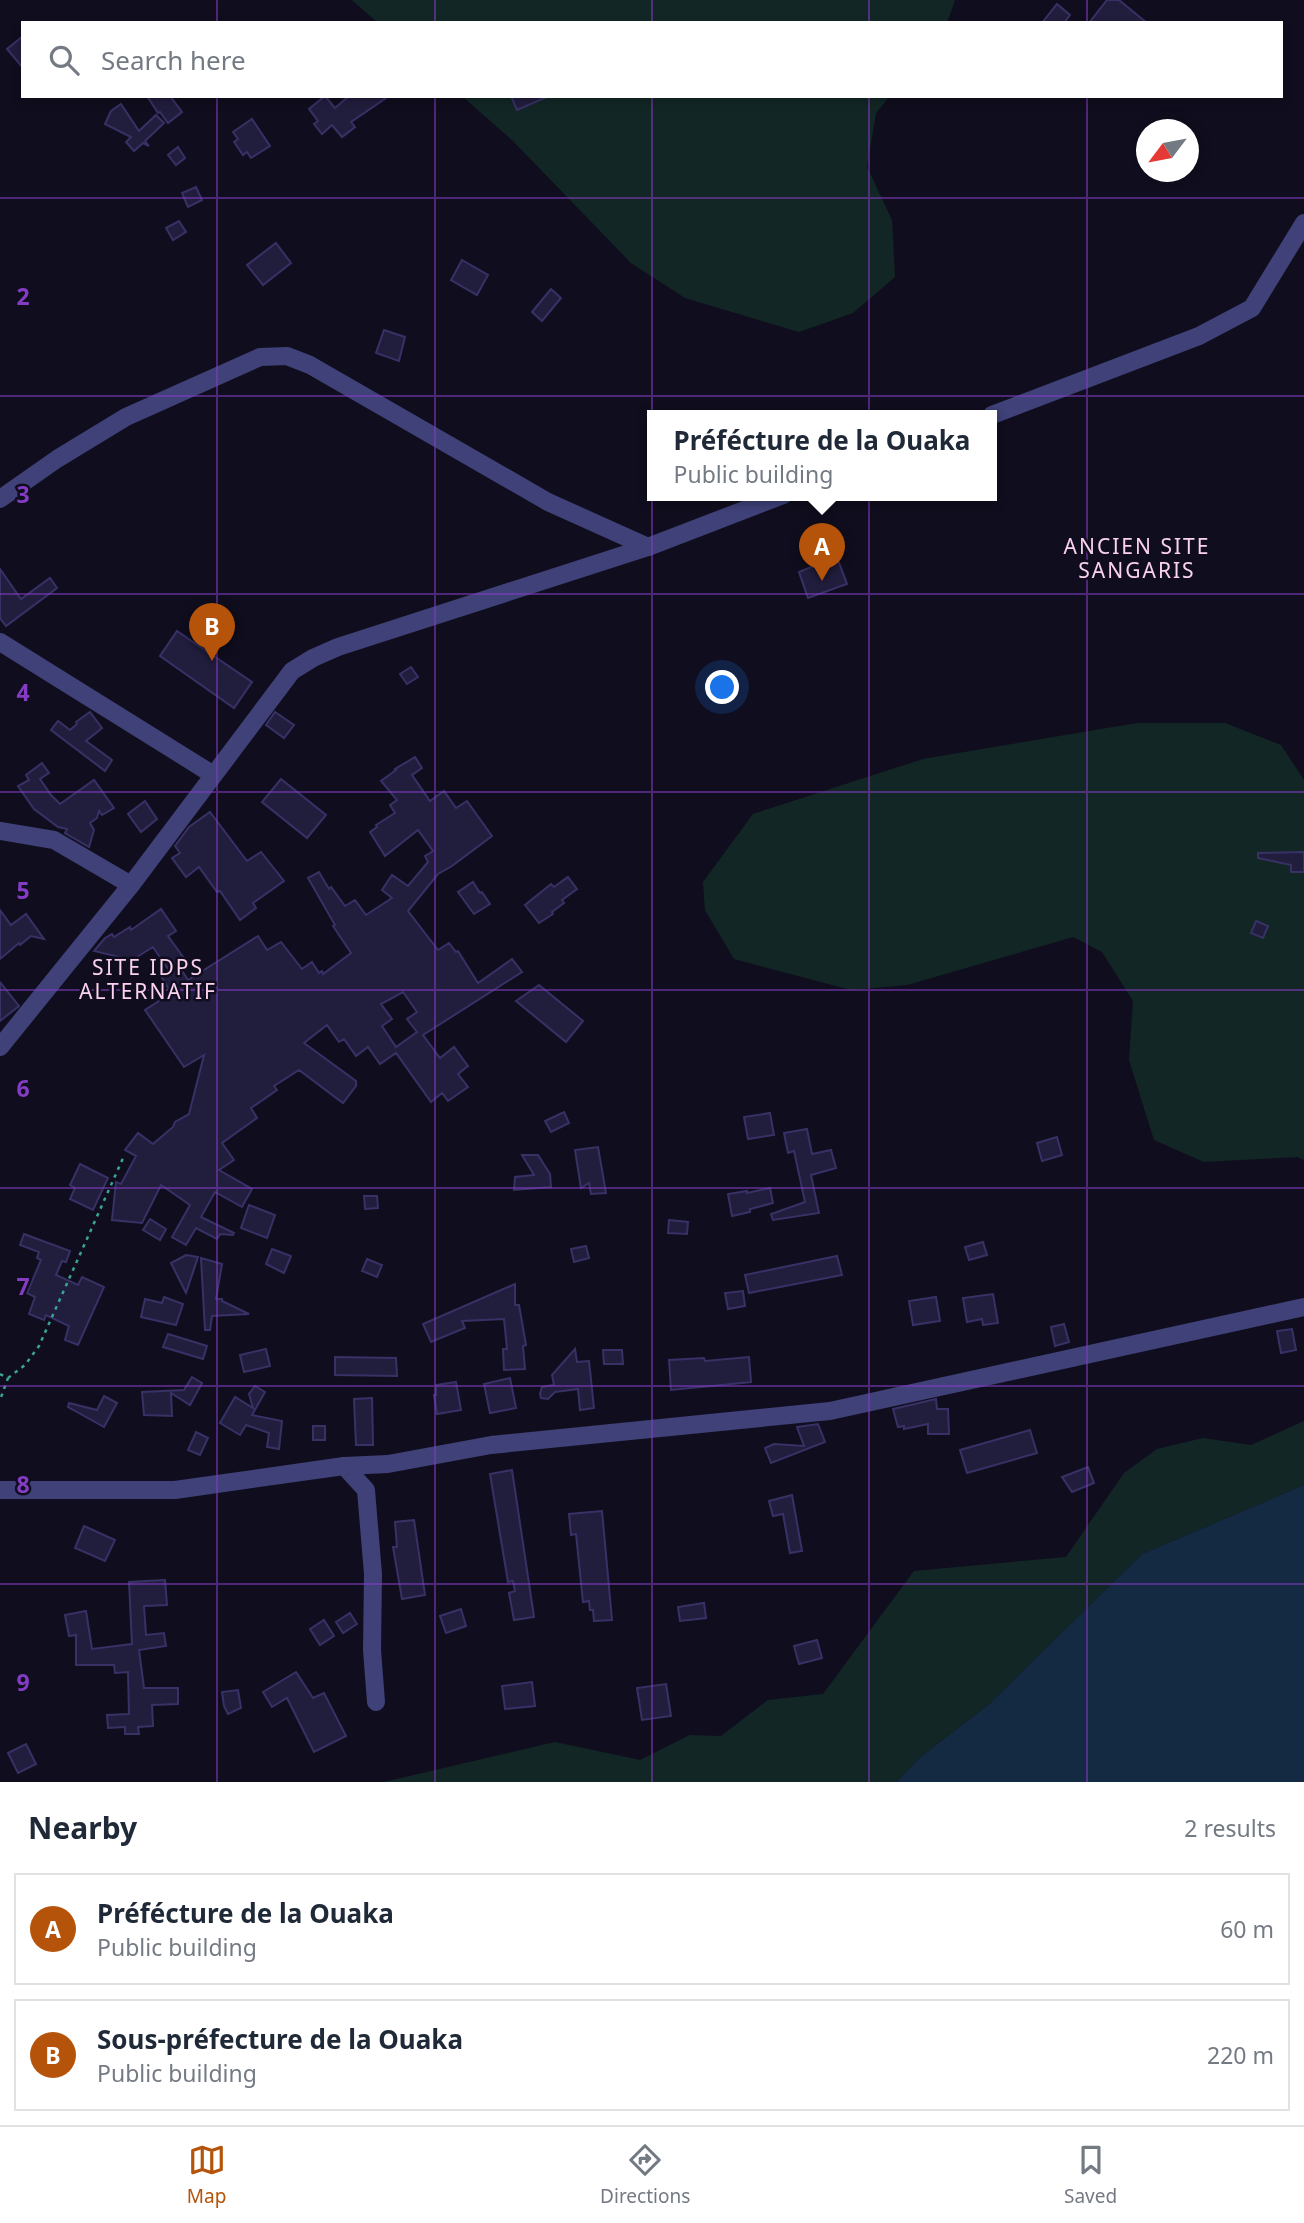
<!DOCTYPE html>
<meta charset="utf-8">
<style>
body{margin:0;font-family:"Noto Sans",sans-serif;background:#f6f6f7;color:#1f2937}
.compass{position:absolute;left:1136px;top:119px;width:63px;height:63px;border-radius:50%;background:#fff;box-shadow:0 4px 10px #0003;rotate:238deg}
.you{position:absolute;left:723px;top:688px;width:24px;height:24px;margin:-18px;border:5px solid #fff;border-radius:50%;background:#1a73e8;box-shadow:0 0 0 10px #1a73e833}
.badge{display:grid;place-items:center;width:46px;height:46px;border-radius:50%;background:#b45309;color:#fff;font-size:23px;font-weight:700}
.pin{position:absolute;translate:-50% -58px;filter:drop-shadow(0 2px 4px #0008)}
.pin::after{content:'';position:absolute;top:37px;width:24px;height:21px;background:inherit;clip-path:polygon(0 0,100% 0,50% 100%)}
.popup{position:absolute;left:647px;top:410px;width:350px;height:91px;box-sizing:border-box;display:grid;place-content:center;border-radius:0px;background:#fff;filter:drop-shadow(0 2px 5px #0005);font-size:23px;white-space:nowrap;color:#747a83}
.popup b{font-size:26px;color:#1f2937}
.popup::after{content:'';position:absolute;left:50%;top:100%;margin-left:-14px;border:14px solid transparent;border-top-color:#fff}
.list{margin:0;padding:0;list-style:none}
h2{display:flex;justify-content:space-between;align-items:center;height:91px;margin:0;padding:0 28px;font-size:30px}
h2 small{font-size:23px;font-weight:400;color:#747a83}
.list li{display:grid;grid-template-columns:46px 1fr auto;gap:21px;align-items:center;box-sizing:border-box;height:112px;margin:0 14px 14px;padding:0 14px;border:2px solid #e0e1e3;border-radius:0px}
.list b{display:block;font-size:26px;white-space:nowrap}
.list p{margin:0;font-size:23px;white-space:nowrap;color:#747a83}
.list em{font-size:23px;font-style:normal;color:#747a83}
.icon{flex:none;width:38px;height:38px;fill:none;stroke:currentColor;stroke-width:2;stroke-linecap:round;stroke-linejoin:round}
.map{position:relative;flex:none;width:1304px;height:1782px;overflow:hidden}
.search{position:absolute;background:#fff;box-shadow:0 4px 10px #0003;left:21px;right:21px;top:21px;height:77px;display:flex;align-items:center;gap:18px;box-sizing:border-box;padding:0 24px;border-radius:0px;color:#747a83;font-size:26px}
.sheet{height:343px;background:#fff}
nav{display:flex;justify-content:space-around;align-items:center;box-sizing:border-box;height:98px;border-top:2px solid #e0e1e3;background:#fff;font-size:19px;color:#747a83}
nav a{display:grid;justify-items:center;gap:4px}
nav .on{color:#b45309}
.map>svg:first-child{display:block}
</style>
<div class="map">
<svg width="1304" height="1782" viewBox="0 0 1304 1782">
<rect width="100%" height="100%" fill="#100e1e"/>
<g fill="#122725">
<path d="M352 0H955L947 23H378Z"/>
<path d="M462 96H890L876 113 867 167 892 220 895 277 853 313 799 332 685 298 631 263 512 140Z"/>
<path d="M1137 723H1225L1281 745 1304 780V1160L1297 1157 1204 1162 1154 1140 1129 1060 1133 1001 1102 952 1073 937 907 985 851 990 734 959 705 910 703 882 753 814 923 759Z"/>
<path d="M1304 1421V1485L1142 1554 988 1705 918 1759 897 1782H384L555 1742 640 1760 690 1735 721 1736 768 1700 823 1694 914 1571 1066 1557 1124 1473 1157 1449 1203 1438 1251 1445Z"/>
</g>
<path fill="#142942" d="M1304 1485V1782H897L918 1759 988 1705 1142 1554Z"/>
<g fill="#211d3d" stroke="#383166" stroke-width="2" fill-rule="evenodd">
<path d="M1107 0H1119L1147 23H1089Z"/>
<path d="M1057 4 1070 15 1064 23H1042Z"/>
<path d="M23 36V68L7 49Z"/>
<path d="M147 96H170L182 112 168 123 160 112 158 113Z"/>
<path d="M325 96 335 108 349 96H389L351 122 355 127 342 137 332 125 322 134 314 124 318 121 309 109Z"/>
<path d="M511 96H549L517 110Z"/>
<path d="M121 104 139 131 156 115 164 123 145 141 149 146 143 143 134 151 126 142 131 137 105 124 111 111Z"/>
<path d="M252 119 270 146 251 158 247 152 243 155 234 142 238 139 233 132Z"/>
<path d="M178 147 185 158 176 165 168 155Z"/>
<path d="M196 187 202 200 188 207 182 193Z"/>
<path d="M179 221 186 232 173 240 166 228Z"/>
<path d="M276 243 291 263 263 285 247 265Z"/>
<path d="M462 260 488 275 477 295 451 280Z"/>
<path d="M551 289 561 298 542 321 532 312Z"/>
<path d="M384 330 405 337 399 361 376 353Z"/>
<path d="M835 552 847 584 808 598 799 572 821 563 819 558Z"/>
<path d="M0 569 21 599 50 578 57 588 6 626 0 618Z"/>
<path d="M177 631 252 682 234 708 160 656Z"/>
<path d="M411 667 418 677 407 684 400 674Z"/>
<path d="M90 712 102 728 86 741 112 760 105 771 51 730 58 721 70 730 77 724 76 722Z"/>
<path d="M275 712 294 725 284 738 266 725Z"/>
<path d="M415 757 422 768 412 775 430 801 444 791 456 808 467 801 492 836 452 866 438 874 408 911 438 950 449 943 456 952 458 951 478 983 512 959 522 972 423 1035 440 1058 454 1047 468 1066 458 1074 468 1087 448 1101 442 1093 431 1102 396 1053 380 1064 368 1047 356 1056 344 1039 339 1042 327 1025 304 1043 356 1081V1086L343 1103 299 1070 274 1086 277 1090 251 1108 257 1118 222 1143 234 1160 219 1170 252 1189 242 1207 215 1192 201 1217 234 1233 233 1235 220 1234 217 1239 196 1228 186 1245 172 1237 190 1205 161 1185 142 1223 112 1220 116 1182 121 1184 136 1156 125 1150 138 1133 153 1144 173 1127 175 1122 189 1114 204 1055 184 1067 145 1010 171 993 161 976 171 970 168 969 153 947 132 960 94 951 105 938 112 934 114 937 130 927 131 930 161 909 176 931 168 936 186 961 179 966 188 980 258 936 267 950 281 942 302 969 312 962 319 973 322 971 323 974 351 953 333 926 335 925 308 878 319 872 329 889 331 887 345 906 355 900 366 915 392 898 382 890 392 875 408 886 428 862 425 856 433 851 418 830 385 856 370 832 377 827 376 825 395 813 390 805 397 800 381 781 396 770 395 769ZM403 992 417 1012 407 1019 417 1032 396 1047 382 1026 392 1019 381 1004Z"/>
<path d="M42 763 49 773 40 779 51 795 60 804 94 780 114 808 102 815 99 811 97 818 90 823 94 830 89 847 65 833 67 829 58 827 34 809 18 786 29 780 26 775Z"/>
<path d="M281 779 326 815 307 838 262 802Z"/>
<path d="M145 801 157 819 141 832 128 814Z"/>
<path d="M210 812 247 861 261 852 284 881 253 903 256 908 240 920 220 891 217 892 199 867 186 877 172 858 180 853 175 846 189 827Z"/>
<path d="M1304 852V872H1291V865L1258 858V853Z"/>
<path d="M568 877 577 889 562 900 564 903 552 912 553 914 539 923 525 905 551 884 554 887Z"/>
<path d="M473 882 480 893 482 892 490 904 474 914 458 892Z"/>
<path d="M0 910 11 925 26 914 44 939 31 936 20 945 19 943 0 959Z"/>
<path d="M1256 921 1268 926 1263 938 1251 933Z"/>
<path d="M0 982 19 1006 0 1021Z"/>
<path d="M539 985 583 1021 566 1042 516 1001Z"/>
<path d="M564 1112 569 1123 551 1132 545 1121Z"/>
<path d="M770 1113 774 1135 748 1139 744 1117Z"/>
<path d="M807 1129 812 1154 831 1150 836 1168 811 1175 819 1213 773 1220 771 1214 805 1202 794 1151 788 1153 784 1133Z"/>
<path d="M1057 1137 1062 1155 1042 1161 1037 1143Z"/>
<path d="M598 1147 606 1193 591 1194 589 1183 581 1188 575 1150Z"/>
<path d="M522 1155H538L550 1174 551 1187 514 1190 515 1177 534 1175Z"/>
<path d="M80 1164 108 1178 93 1210 70 1199 75 1188 70 1185Z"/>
<path d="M770 1188 773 1203 750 1209V1212L732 1216 728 1194 747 1191V1193Z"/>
<path d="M364 1196H377L378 1208 365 1209Z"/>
<path d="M249 1205 275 1215 267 1238 241 1228Z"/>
<path d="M150 1219 166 1229 160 1240 143 1230Z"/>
<path d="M669 1220 688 1222 687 1234 668 1233Z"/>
<path d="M24 1234 70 1251 66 1262 62 1261 56 1275 78 1285 82 1277 104 1287 78 1345 65 1340 69 1326 46 1315 44 1320 29 1314 35 1297 27 1293 41 1260 37 1258 39 1252 20 1245Z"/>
<path d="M983 1242 987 1255 969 1260 965 1247Z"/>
<path d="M586 1246 589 1258 574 1262 571 1249Z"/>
<path d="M272 1249 291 1256 284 1273 266 1264Z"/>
<path d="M186 1255 198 1257 186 1293 171 1263Z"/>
<path d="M837 1256 842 1275 749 1293 745 1275Z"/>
<path d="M201 1258 222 1264 216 1299H222V1301L249 1314 212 1316 210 1330H205Z"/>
<path d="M367 1259 382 1265 377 1277 362 1271Z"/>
<path d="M515 1284V1305H519L526 1345 523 1346 525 1369 504 1370 503 1349H507L504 1319 462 1321 465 1328 431 1342 423 1324Z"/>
<path d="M743 1291 745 1306 728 1309 725 1293Z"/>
<path d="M993 1294 998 1323 983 1325 982 1319 967 1322 963 1298Z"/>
<path d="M164 1297 183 1304 176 1325 141 1317 145 1299 162 1303Z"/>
<path d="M936 1297 940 1321 913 1325 909 1301Z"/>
<path d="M1064 1324 1069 1342 1055 1346 1051 1327Z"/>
<path d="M1292 1329 1296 1350 1281 1353 1277 1331Z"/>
<path d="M168 1334 207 1346 203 1359 163 1347Z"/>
<path d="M266 1349 270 1366 244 1372 240 1355Z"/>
<path d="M575 1349 577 1362 589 1361 594 1408 580 1410 578 1389 555 1392 548 1399 541 1398 540 1394 542 1387 554 1385 552 1375Z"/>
<path d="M603 1350H622L623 1364H604Z"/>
<path d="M335 1357 396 1358 397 1376 335 1375Z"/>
<path d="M749 1357 751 1382 671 1390 669 1360 704 1358 705 1361Z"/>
<path d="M192 1377 202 1383 190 1405 171 1393 172 1416 144 1415 142 1392 184 1390Z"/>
<path d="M510 1378 516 1408 490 1413 484 1384Z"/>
<path d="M456 1382 461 1410 437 1414 434 1395H436V1385Z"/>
<path d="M255 1386 265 1392 252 1415 282 1421 279 1449 267 1447 269 1433 246 1425 240 1435 220 1423 235 1397 253 1408 249 1394Z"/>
<path d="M104 1396 117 1403 104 1427 68 1407 69 1403 97 1410Z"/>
<path d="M372 1398 373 1445H356L354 1399Z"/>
<path d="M936 1399 937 1409H948L949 1434H928V1424L904 1429V1426L898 1427 893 1409Z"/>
<path d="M818 1424 825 1442 771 1463 765 1448 774 1444 804 1446 797 1427Z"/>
<rect x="313" y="1426" width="12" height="14"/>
<path d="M1030 1430 1037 1453 967 1473 960 1450Z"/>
<path d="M196 1432 208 1438 200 1455 188 1450Z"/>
<path d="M1088 1467 1094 1483 1072 1492 1062 1477Z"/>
<path d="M512 1470 534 1617 514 1620 509 1593 515 1591 513 1581 508 1582 490 1474Z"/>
<path d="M792 1495 802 1551 790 1553 783 1514 773 1516 769 1501Z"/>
<path d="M602 1511 612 1620 594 1621 593 1610H590L589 1601 583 1602 576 1534 571 1535 569 1514Z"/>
<path d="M414 1520 425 1595 402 1599 393 1547H397L395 1522Z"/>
<path d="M84 1526 115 1540 105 1561 75 1548Z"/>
<path d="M165 1580 167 1605 144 1606 146 1635 164 1633 166 1646 139 1650 144 1688H178V1704L152 1705 153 1726 138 1727 139 1734H125V1727L108 1728 107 1715 129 1714 128 1672 115 1673 114 1665H76V1635L69 1636 65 1615 86 1611 92 1649 132 1644 129 1582Z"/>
<path d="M704 1603 706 1618 680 1621 678 1607Z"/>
<path d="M461 1609 466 1626 446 1633 440 1616Z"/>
<path d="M350 1613 357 1624 343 1633 336 1622Z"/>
<path d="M324 1620 334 1636 320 1645 310 1629Z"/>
<path d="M817 1640 822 1658 799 1664 794 1646Z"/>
<path d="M296 1672 313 1698 324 1693 346 1736 314 1752 287 1698 272 1707 263 1692Z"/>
<path d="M532 1682 535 1706 505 1709 502 1686Z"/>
<path d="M666 1684 671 1716 642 1720 637 1688Z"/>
<path d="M238 1690 241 1708 228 1714 224 1706 222 1692Z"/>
<path d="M26 1744 36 1764 18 1773 8 1753Z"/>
</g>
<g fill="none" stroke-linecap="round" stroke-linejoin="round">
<g stroke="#3ba496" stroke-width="2.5" stroke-dasharray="3.5 5" stroke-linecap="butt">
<path d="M0 1374 8 1378 0 1400"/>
<path d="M8 1378 25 1365 39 1346 124 1156"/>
</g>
<g stroke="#3f4178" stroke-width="18">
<path d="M992 415 1199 336 1252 308 1304 223"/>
<path d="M0 499 57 459 126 417 260 357 287 356 310 365 548 502 648 547"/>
<path d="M0 642 212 774"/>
<path d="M0 831 54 840 131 885"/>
<path d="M0 1047 131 885 292 671 313 658 338 647 648 547 783 495"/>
<path d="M344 1466 366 1490 373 1574 372 1650 376 1702"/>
<path d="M0 1490H175L344 1466 388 1464 491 1445 830 1411 1304 1307"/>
</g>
</g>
<path fill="none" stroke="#843cc5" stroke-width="2" stroke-opacity="0.55" d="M217 0V23M435 0V23M652 0V23M869 0V23M1087 0V23M217 96V1782M435 96V1782M652 96V1782M869 96V1782M1087 96V1782M0 198H1304M0 396H1304M0 594H1304M0 792H1304M0 990H1304M0 1188H1304M0 1386H1304M0 1584H1304"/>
<g text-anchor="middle" stroke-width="5" stroke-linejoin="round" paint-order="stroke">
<g font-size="21" letter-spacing="2" fill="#fad2ef" stroke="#100e1e">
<text x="1137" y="554">ANCIEN SITE<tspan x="1137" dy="24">SANGARIS</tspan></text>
<text x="148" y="975">SITE IDPS<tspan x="148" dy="24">ALTERNATIF</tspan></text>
</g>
</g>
<g font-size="23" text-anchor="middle" font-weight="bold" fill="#843cc5" stroke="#100e1e" stroke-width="5" stroke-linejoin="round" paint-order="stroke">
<text x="23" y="305">2</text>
<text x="23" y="503">3</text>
<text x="23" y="701">4</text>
<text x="23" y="899">5</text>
<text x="23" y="1097">6</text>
<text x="23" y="1295">7</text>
<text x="23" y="1493">8</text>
<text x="23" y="1691">9</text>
</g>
</svg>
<svg class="compass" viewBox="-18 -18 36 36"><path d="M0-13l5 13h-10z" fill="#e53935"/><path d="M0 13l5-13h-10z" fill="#747a83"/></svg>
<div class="you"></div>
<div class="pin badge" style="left:822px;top:581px">A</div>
<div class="popup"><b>Préfécture de la Ouaka</b>Public building</div>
<div class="pin badge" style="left:212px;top:661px">B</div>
<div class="search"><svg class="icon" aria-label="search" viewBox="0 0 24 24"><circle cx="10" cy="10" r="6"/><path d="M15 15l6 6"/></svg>Search here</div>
</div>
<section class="sheet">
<h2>Nearby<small>2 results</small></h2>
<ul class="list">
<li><span class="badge">A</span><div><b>Préfécture de la Ouaka</b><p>Public building</p></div><em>60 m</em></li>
<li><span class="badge">B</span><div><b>Sous-préfecture de la Ouaka</b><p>Public building</p></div><em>220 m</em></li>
</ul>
</section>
<nav>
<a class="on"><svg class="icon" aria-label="map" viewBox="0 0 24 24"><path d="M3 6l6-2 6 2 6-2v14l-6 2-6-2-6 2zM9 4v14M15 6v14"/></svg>Map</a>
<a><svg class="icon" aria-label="directions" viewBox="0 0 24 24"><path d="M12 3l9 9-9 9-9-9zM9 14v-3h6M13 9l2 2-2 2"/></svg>Directions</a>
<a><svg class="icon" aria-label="saved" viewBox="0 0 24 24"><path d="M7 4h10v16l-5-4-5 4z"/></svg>Saved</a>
</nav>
